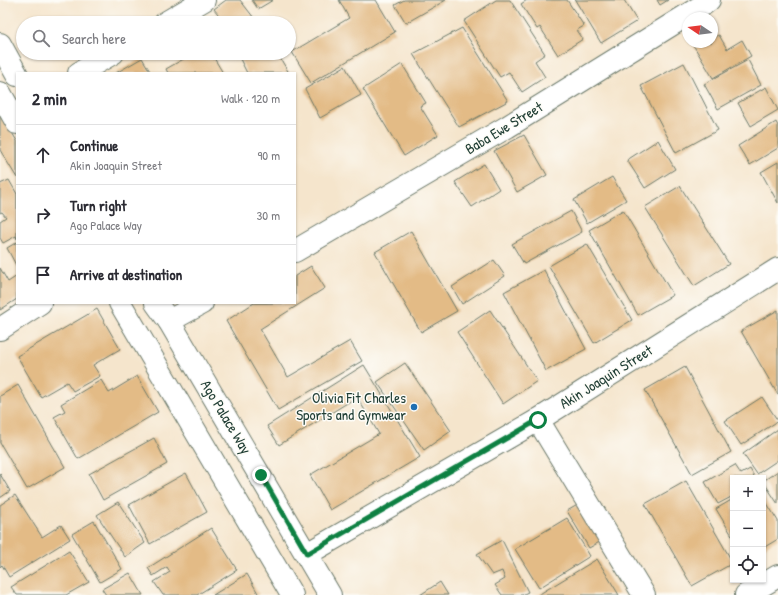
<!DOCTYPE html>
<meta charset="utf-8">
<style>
body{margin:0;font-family:"Patrick Hand",sans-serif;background:#f2f2f3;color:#2b2b33}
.controls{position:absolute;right:12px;bottom:12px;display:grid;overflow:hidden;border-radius:0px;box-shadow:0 1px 3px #0004}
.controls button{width:36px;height:36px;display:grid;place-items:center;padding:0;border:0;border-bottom:1px solid #e1e1e2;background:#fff;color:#2b2b33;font:20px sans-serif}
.compass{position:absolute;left:682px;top:12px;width:36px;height:36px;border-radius:50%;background:#fff;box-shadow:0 1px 3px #0004;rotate:283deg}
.stop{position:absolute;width:12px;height:12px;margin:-9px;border:3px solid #0b8043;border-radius:50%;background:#fff}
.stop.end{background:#0b8043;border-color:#fff;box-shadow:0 1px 4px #0008}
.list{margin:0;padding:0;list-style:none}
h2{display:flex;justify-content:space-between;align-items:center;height:52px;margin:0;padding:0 16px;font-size:17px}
h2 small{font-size:13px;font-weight:400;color:#7c7c81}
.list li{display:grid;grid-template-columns:26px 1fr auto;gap:12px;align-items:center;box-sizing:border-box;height:60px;padding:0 16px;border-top:1px solid #e1e1e2}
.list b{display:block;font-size:15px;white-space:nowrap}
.list p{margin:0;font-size:13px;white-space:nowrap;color:#7c7c81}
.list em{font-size:13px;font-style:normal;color:#7c7c81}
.icon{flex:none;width:22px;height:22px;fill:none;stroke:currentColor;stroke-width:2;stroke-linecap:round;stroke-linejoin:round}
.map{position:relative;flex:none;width:778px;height:595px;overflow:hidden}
.search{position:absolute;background:#fff;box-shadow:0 1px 3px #0004;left:16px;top:16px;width:280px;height:44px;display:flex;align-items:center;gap:10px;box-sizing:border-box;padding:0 14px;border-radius:22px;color:#7c7c81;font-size:15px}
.panel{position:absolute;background:#fff;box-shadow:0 1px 3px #0004;left:16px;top:72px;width:280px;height:232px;border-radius:0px}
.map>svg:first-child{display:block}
</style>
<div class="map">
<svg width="778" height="595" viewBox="0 0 778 595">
<rect width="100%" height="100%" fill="#fdfcf7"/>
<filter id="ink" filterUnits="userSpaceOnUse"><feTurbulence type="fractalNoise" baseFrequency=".025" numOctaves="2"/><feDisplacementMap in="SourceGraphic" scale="8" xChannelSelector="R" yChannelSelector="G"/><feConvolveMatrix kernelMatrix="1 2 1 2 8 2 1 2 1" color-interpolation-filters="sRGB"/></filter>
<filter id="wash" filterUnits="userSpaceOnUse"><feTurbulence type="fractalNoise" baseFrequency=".012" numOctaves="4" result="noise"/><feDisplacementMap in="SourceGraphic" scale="16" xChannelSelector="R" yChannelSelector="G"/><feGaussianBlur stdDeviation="0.9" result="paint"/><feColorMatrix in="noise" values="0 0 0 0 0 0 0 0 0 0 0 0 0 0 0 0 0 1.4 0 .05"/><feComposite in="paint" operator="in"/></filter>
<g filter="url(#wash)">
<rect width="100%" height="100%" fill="#f5e5cc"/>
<g id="blocks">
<g fill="#e3bb86">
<path d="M226 0H240L254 18 247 23H225L214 9Z"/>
<path d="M252 0H273L258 9Z"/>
<path d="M339 0H376L395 32 311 83 292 52 349 18Z"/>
<path d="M404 0H446L406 23 395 5Z"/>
<path d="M496 0H510L545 54 535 61 545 77 522 92 509 72 500 77 464 21Z"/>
<path d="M527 0H567L584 26 577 30 583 39 558 55 540 27 537 29 521 4Z"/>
<path d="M575 0H624L637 21 601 43Z"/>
<path d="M657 0H668L660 5Z"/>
<path d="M462 28 508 101 459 127 413 54Z"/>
<path d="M719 35 727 49 742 40 751 56 713 78 692 43 695 42H712V36L713 38Z"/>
<path d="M194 53H211L223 73H168L166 69Z"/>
<path d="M245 53H277L289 73H247L240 59 246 56Z"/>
<path d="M142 58 151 73H116Z"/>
<path d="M748 60 761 85 718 109 704 84Z"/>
<path d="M684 63 718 130 676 153 641 86Z"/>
<path d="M402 64 426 103 420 106 438 135 404 156 363 89Z"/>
<path d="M345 66 361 95 320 118 305 89Z"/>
<path d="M766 87 778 110 751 126 738 103Z"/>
<path d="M0 113 17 141V178L0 150Z"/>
<path d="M776 122 778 126V148L750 165 738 146Z"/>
<path d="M524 135 547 175 517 192 494 151Z"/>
<path d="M658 140 675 169 645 188 627 160Z"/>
<path d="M778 162V203L761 172Z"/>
<path d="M484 164 499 189 472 207 455 182Z"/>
<path d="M612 177 626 200 587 223 574 200Z"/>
<path d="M9 180 17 194V239L16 236 3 243 0 238V221L6 217 2 212 0 213V184Z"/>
<path d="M680 186 729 264 694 286 645 207Z"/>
<path d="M623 210 673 295 638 315 589 230Z"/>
<path d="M571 211 582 232 524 264 512 244Z"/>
<path d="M411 231 457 311 421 332 375 252Z"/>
<path d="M17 242V267L7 248Z"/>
<path d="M587 244 632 320 594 343 549 266Z"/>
<path d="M494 260 505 276 462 304 452 287Z"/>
<path d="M311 266 325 288 260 329 288 377 350 341 362 361 278 410 226 321 254 303H295V276Z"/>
<path d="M0 268 8 282 17 276V299L0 310Z"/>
<path d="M544 270 586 349 546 371 504 292Z"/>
<path d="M97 309 120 349 93 365 100 376 73 391 67 382 41 397 17 356Z"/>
<path d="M490 310 537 381 503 404 457 332Z"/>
<path d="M778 310V395L741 331Z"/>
<path d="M405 363 451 431 424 450 377 382Z"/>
<path d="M364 365 420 457 330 510 310 475 379 434 357 397 279 445 267 426Z"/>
<path d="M685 367 731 452 692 474 645 390Z"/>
<path d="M137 376 158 412 78 459 54 417 65 411 61 404 101 380 109 393Z"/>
<path d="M18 385 65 467 27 489 0 443V396Z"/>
<path d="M762 397 778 421 741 445 725 421Z"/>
<path d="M778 429V460L757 474 743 454Z"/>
<path d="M154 438 167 464 103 500 89 474Z"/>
<path d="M735 465 741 474 750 469 755 478H733V496L718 504 705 482Z"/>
<path d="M778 471V504L763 481Z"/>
<path d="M186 473 207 512 150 544 129 505Z"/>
<path d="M0 474 10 491 0 498Z"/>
<path d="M686 481 733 563 692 586 645 504Z"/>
<path d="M15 495 42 537 61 525 70 539 9 577 2 565 0 567V505Z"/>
<path d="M763 497 778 521V539L763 548Z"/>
<path d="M733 499V537L716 509Z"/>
<path d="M118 502 145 543 125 557 97 515Z"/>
<path d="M581 503 603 540 589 548 567 511Z"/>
<path d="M567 518 590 556 539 588 515 549Z"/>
<path d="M94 521 122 569 100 582 72 534Z"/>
<path d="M211 528 237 570 197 595H163L154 582 170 572 167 567 153 576 148 568Z"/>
<path d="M502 540 528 592 522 595H502L495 585 505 579 502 571 492 575 477 554Z"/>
<path d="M69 551 89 582 66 595H17L11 587Z"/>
<path d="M597 559 619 595H538Z"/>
<path d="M130 573 143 595H106L102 589Z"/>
<path d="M247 574 259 595H213Z"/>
<path d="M440 582 448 595H420Z"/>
</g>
</g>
</g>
<g filter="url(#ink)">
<use href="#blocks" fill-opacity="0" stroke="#6a7869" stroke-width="1"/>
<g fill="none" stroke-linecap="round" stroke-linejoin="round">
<g stroke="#6a7869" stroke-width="24">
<g id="minor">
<path d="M165 23 204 0"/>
<path d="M79 73 113 53"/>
<path d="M295 251 507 127 700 7 709 0"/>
<path d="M169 321 202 303"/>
<path d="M0 329 40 303"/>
<path d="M538 420 644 595"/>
<path d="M307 554 538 420 778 269"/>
<path d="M746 595 778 576"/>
</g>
</g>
<g stroke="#6a7869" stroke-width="24">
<g id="major">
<path d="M0 44 17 75"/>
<path d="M0 93 17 123"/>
<path d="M120 303 292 595"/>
<path d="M156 303 169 321 330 595"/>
</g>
</g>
<use href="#minor" stroke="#fff" stroke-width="22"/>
<use href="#major" stroke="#fff" stroke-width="22"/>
</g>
</g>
<g fill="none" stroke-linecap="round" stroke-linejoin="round" filter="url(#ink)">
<path stroke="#0b8043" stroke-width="5" d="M261 475 307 554 538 420"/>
</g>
<circle fill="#1f6fb2" stroke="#fdfcf7" stroke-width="1.5" cx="414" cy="407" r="4"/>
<g text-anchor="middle" stroke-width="3" stroke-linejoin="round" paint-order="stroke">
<g font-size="15" fill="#1f3d34" stroke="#fdfcf7">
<text transform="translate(504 128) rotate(-31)" y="5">Baba Ewe Street</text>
<text transform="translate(606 377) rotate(-32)" y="5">Akin Joaquin Street</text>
<text transform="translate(226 417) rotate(59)" y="5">Ago Palace Way</text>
</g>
<g font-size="15" fill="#1f3d34" stroke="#fdfcf7" text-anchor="end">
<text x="406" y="403">Olivia Fit Charles<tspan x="406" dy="17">Sports and Gymwear</tspan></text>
</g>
</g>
</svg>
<div class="controls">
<button>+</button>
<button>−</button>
<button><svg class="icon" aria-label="locate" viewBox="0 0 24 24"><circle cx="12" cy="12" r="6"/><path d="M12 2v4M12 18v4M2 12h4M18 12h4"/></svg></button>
</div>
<svg class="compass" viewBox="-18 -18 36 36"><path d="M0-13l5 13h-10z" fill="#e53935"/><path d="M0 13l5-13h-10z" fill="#7c7c81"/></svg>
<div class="stop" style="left:538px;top:420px"></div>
<div class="stop end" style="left:261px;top:475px"></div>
<div class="search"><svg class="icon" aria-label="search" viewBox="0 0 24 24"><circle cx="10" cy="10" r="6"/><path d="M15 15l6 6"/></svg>Search here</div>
<section class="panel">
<h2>2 min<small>Walk · 120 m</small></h2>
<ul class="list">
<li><svg class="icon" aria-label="ahead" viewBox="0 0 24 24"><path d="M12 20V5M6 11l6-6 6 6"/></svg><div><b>Continue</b><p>Akin Joaquin Street</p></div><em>90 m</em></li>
<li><svg class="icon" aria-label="right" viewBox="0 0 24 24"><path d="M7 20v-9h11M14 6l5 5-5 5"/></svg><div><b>Turn right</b><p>Ago Palace Way</p></div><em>30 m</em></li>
<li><svg class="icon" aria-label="arrive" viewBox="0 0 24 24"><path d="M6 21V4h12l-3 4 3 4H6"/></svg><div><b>Arrive at destination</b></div></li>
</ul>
</section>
</div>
